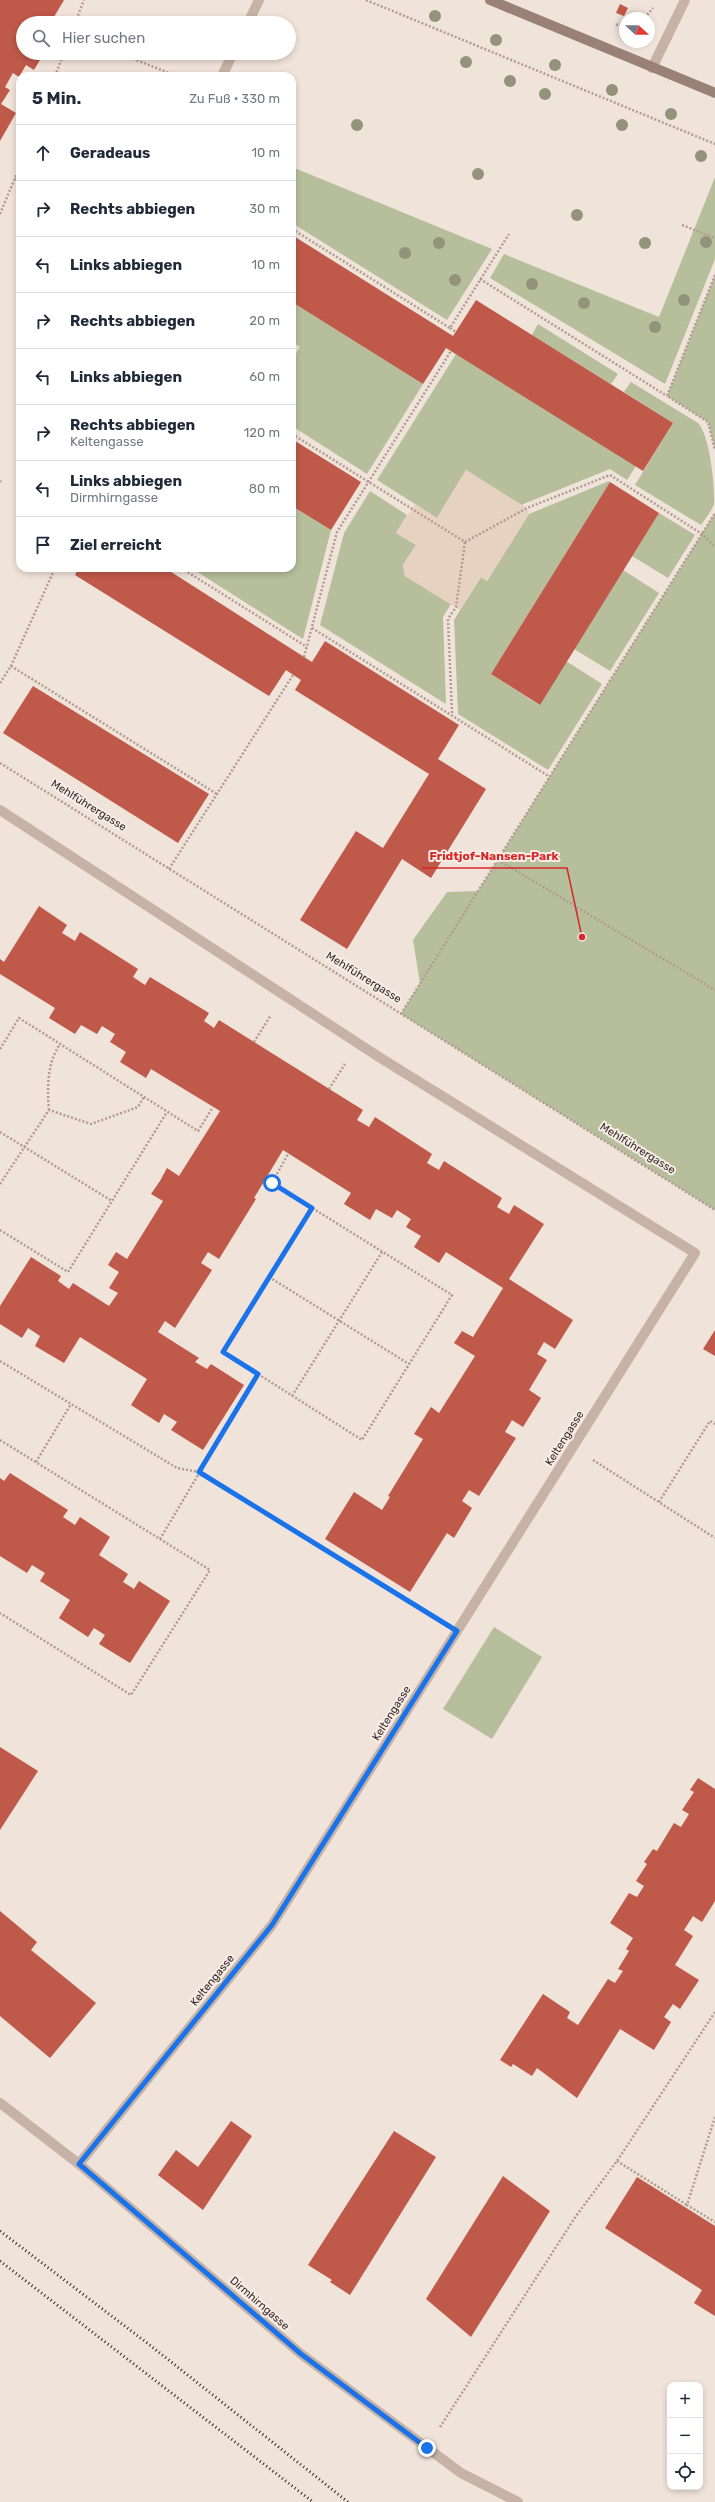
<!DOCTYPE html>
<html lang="de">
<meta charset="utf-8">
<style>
body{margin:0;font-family:Rubik,sans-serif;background:#f6f6f7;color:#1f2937}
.controls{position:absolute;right:12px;bottom:12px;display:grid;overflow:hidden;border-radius:8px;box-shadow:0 2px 6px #0003}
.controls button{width:36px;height:36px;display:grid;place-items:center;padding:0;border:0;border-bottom:1px solid #e0e1e3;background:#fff;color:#1f2937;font:20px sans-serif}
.compass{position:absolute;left:619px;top:12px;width:36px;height:36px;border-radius:50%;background:#fff;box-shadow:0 2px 6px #0003;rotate:111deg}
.stop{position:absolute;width:12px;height:12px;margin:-9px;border:3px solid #1a73e8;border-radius:50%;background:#fff}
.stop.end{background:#1a73e8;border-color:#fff;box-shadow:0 1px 4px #0008}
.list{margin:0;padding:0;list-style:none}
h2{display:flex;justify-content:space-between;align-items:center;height:52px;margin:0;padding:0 16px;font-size:17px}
h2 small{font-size:13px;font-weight:400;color:#747a83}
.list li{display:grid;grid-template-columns:26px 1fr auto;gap:12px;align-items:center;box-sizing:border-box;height:56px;padding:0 16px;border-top:1px solid #e0e1e3}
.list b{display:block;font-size:15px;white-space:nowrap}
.list p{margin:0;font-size:13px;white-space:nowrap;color:#747a83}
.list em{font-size:13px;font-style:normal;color:#747a83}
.icon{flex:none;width:22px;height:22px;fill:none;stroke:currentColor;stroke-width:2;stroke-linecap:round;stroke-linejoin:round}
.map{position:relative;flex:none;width:715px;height:2502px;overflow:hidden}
.search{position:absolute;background:#fff;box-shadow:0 2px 6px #0003;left:16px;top:16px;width:280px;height:44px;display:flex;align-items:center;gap:10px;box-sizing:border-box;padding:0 14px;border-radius:22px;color:#747a83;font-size:15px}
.panel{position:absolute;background:#fff;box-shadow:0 2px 6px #0003;left:16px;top:72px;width:280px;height:500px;border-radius:12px}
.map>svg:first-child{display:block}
</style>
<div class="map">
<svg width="715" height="2502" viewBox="0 0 715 2502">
<rect width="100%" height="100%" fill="#f0e3da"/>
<g fill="#b6be9b">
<path d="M292 167 492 249 447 320 292 223Z"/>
<path d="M715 177V259L665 384 490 278 504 254 659 317Z"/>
<path d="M715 275V450L708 422 667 396Z"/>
<path d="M292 302 423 384 367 474 292 426V359L300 347 292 342Z"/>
<path d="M538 324 618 374 611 384 532 335Z"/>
<path d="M456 354 636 466 627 480 610 469 521 505 466 470 437 518 377 480Z"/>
<path d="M631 382 698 423C710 435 715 488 714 504 711 512 705 519 701 525L635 485 673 423 624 392Z"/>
<path d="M609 481 610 482 491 674 539 705 566 661 602 684 548 770 458 714 454 620 481 577 487 581 529 514Z"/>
<path d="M370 491 407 515 396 533 416 545 403 565 405 576 451 604 443 617 446 704 320 625 344 533Z"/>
<path d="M292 506 331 530 303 639 191 568H292Z"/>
<path d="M659 513 695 535 668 578 632 556Z"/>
<path d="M715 513V1210L401 1014 420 983 413 940 447 892 478 891Z"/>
<path d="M623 570 659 593 610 671 574 649Z"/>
<path d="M494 1627 542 1657 492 1739 443 1709Z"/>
</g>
<path fill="#e7d2c2" d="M466 470 527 508 529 514 487 581 480 577 460 610 405 576 403 565 416 545 396 533 415 504 437 518Z"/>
<g fill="#bf5949">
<path d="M0 0H64L51 22 47 20 45 23H23V53H44L34 70 26 65 19 77 13 73 5 87 10 90 1 104 16 113 0 141Z"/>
<path d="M620 4 628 8 624 16 616 13Z"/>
<path d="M292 235 453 336 476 300 673 423 643 471 446 348 423 384 292 302Z"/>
<path d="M292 439 361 482 331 530 292 506Z"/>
<path d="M610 482 659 513 540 705 491 674Z"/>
<path d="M79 568H165L312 662 325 641 459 725 438 759 486 789 431 878 402 859 347 949 300 920 356 831 383 848 429 774 295 690 301 680 286 670 269 696 75 575Z"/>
<path d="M33 686 209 794 178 843 3 733Z"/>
<path d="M39 906 67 925 62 933 75 941 80 932 138 969 133 977 145 985 150 977 209 1013 204 1021 214 1028 219 1020 363 1110 357 1120 369 1127 375 1117 432 1154 427 1163 439 1170 444 1161 502 1198 497 1207 509 1214 514 1205 544 1224 509 1279 573 1320 555 1349 544 1342 537 1354 547 1360 529 1390 541 1398 523 1427 512 1420 505 1432 516 1438 479 1496 469 1490 462 1501 472 1508 454 1538 447 1533 410 1592 325 1539 354 1492 382 1510 390 1497 388 1496 423 1439 414 1434 431 1407 439 1413 475 1356 454 1343 462 1331 473 1337 503 1288 446 1252 439 1263 414 1247 421 1236 406 1227 411 1219 397 1210 392 1218 376 1209 370 1220 344 1204 351 1193 283 1150 254 1198 256 1199 219 1259 208 1252 201 1263 212 1270 175 1328 165 1321 158 1332 199 1358 195 1362 207 1369 211 1364 244 1385 203 1450 171 1430 177 1422 164 1414 159 1423 131 1405 147 1379 80 1337 64 1363 35 1346 40 1336 28 1328 22 1338 0 1324V1306L31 1257 61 1276 58 1281 69 1289 73 1283 109 1306 118 1293 109 1288 119 1272 108 1265 116 1252 127 1259 163 1201 151 1194 160 1181 167 1168 179 1176 220 1111 151 1069 146 1078 120 1062 126 1052 110 1042 115 1034 102 1026 97 1034 81 1025 75 1034 49 1018 55 1008 0 974V959L4 962Z"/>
<path d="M715 1330V1356L703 1349Z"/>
<path d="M10 1473 68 1510 63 1517 75 1525 80 1517 110 1537 99 1555 128 1574 123 1582 134 1589 139 1581 170 1601 130 1663 99 1644 105 1635 94 1628 88 1637 59 1618 70 1600 40 1581 45 1573 32 1565 27 1573 0 1556V1478L4 1481Z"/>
<path d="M0 1747 38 1771 0 1830Z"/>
<path d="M698 1778 715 1789V1901L702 1922 693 1916 684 1930 693 1936 675 1965 699 1980 680 2009 673 2004 664 2017 671 2022 654 2050 620 2029 577 2098 537 2068 532 2076 513 2064 511 2067 500 2060 543 1994 570 2012 567 2018 578 2025 608 1979 615 1983 623 1971 618 1969 629 1951 626 1949 633 1938 610 1923 629 1893 637 1897 644 1886 636 1881 647 1864 644 1862 653 1849 657 1851 674 1823 681 1827 689 1814 682 1810 694 1792 690 1790Z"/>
<path d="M0 1911 37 1942 31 1950 96 2003 50 2058 0 2016Z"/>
<path d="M231 2121 252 2136 203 2210 158 2175 176 2150 198 2167Z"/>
<path d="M394 2131 436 2157 350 2295 330 2282 332 2280 308 2265Z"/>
<path d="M503 2176 550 2211 471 2337 426 2299Z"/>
<path d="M637 2177 715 2226V2316L694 2303 702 2290 605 2228Z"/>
</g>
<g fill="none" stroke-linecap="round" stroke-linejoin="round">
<g stroke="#b29c91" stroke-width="2.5" stroke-dasharray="2 2" stroke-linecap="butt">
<path d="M366 0 715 144"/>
<path d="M640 18 646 16 653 8"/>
<path d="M75 23 84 0"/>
<path d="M616 25 625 23"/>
<path d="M118 53 177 76"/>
<path d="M55 76 64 53"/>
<path d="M15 178 20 181"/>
<path d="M0 214 20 166"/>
<path d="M682 225 715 238"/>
<path d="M292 229 450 328 509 234"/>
<path d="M715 275 667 396 708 422 715 450"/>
<path d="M480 279 667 396"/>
<path d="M450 328 456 332"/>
<path d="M292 434 465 542 527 508 610 475 702 534 715 547"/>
<path d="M0 481 1 482"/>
<path d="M181 568 307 647"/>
<path d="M312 628 550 777"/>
<path d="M304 657 337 532 451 351"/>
<path d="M11 666 217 794"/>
<path d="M0 683 11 666 55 568"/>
<path d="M452 713 448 619 456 607 465 542"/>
<path d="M0 763 715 1210"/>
<path d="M498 860 715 990"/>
<path d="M169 869 293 675"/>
<path d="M401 1014 715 513"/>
<path d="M254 1042 271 1015"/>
<path d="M0 1049 19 1018 198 1131 213 1107"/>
<path d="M329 1089 345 1064"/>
<path d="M49 1110C47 1088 47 1063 60 1044"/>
<path d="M0 1132 112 1201"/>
<path d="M0 1184 49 1110 91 1124 138 1107 144 1097"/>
<path d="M0 1230 68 1272 167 1112"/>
<path d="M269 1277 409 1364"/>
<path d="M0 1361 177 1468 199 1472 438 1619"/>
<path d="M258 1374 223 1352 312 1208"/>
<path d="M292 1396 382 1252"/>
<path d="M0 1440 210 1570 131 1695 0 1613"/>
<path d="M593 1460 715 1538"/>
<path d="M36 1462 71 1404"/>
<path d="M659 1502 710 1421 715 1424"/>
<path d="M160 1539 258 1374 362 1440 452 1295 272 1183 288 1154"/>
<path d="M715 2117 687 2205 715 2222"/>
<path d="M617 2161 687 2205"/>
<path d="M440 2427 576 2216 617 2161 715 2012"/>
</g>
<g stroke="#c7b2a7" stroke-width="10">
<path d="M248 23 259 0"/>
<path d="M652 68 685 0"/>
<path d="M222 76 233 53"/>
<path d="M0 810 379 1057 695 1253 272 1925 79 2164"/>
<path d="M0 2103 79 2164 301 2354 461 2473 518 2502"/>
</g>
<path stroke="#9a8178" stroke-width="10" d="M490 0 715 93"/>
<g stroke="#342927" stroke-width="3" stroke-dasharray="1 3" stroke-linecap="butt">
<path d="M0 2231 151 2346 348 2502"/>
<path d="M0 2261 313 2502"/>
</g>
</g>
<g fill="#93927a">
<circle cx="435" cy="16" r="6"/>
<circle cx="496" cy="40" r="6"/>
<circle cx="466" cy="62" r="6"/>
<circle cx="555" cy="65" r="6"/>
<circle cx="510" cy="81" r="6"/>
<circle cx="612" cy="90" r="6"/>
<circle cx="545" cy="94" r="6"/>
<circle cx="671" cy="114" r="6"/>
<circle cx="357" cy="125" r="6"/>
<circle cx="622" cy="125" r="6"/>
<circle cx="701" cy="156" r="6"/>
<circle cx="478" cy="174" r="6"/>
<circle cx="577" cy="215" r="6"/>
<circle cx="706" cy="242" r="6"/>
<circle cx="439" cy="243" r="6"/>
<circle cx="645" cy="243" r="6"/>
<circle cx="405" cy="253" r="6"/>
<circle cx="455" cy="280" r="6"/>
<circle cx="532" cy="284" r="6"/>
<circle cx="684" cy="300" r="6"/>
<circle cx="584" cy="303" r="6"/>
<circle cx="655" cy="327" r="6"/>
</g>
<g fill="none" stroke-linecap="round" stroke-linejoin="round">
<path stroke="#1a73e8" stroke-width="5" d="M272 1183 312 1208 223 1352 258 1374 199 1472 457 1631 272 1925 79 2164 301 2354 427 2448"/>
</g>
<g text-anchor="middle" stroke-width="4" stroke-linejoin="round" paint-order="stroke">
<g font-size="11" fill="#342927" stroke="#f8ede6">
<text transform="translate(89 805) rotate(32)" y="4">Mehlführergasse</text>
<text transform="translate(364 977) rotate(32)" y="4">Mehlführergasse</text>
<text transform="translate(638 1148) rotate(32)" y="4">Mehlführergasse</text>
<text transform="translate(564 1438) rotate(-58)" y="4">Keltengasse</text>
<text transform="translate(391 1713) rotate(-58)" y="4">Keltengasse</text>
<text transform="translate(212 1980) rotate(-51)" y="4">Keltengasse</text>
<text transform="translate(260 2303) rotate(41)" y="4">Dirmhirngasse</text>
</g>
</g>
<path fill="none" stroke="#d62828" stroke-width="1.5" d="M582 937L567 868H422"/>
<circle fill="#d62828" stroke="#f8ede6" stroke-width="1.5" cx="582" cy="937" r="4"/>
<g font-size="12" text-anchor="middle" font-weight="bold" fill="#d62828" stroke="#f8ede6" stroke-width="4" stroke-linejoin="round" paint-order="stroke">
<text x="494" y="860">Fridtjof-Nansen-Park</text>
</g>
</svg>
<div class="controls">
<button>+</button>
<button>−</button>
<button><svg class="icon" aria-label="locate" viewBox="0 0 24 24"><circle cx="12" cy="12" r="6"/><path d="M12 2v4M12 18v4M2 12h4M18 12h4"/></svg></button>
</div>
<svg class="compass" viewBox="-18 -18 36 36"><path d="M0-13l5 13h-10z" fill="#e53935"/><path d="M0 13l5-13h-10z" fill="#747a83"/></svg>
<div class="stop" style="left:272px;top:1183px"></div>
<div class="stop end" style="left:427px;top:2448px"></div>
<div class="search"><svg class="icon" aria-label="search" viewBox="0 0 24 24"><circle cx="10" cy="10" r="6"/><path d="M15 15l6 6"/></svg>Hier suchen</div>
<section class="panel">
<h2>5 Min.<small>Zu Fuß · 330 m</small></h2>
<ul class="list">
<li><svg class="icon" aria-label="ahead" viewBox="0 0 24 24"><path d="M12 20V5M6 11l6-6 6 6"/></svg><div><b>Geradeaus</b></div><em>10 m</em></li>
<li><svg class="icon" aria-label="right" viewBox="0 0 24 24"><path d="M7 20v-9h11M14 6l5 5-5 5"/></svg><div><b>Rechts abbiegen</b></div><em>30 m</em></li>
<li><svg class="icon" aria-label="left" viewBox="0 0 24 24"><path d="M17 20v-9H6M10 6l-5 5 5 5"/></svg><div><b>Links abbiegen</b></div><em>10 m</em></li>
<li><svg class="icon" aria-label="right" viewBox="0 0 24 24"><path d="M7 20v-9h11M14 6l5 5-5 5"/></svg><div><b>Rechts abbiegen</b></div><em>20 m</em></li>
<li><svg class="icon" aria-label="left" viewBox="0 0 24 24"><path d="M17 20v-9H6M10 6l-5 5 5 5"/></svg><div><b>Links abbiegen</b></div><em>60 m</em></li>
<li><svg class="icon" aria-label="right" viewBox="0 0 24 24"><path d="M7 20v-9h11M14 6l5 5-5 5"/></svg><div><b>Rechts abbiegen</b><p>Keltengasse</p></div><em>120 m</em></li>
<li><svg class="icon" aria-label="left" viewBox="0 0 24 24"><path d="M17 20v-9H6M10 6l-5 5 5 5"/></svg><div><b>Links abbiegen</b><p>Dirmhirngasse</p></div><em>80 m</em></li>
<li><svg class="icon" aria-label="arrive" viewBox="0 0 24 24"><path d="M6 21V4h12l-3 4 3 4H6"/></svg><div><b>Ziel erreicht</b></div></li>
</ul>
</section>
</div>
